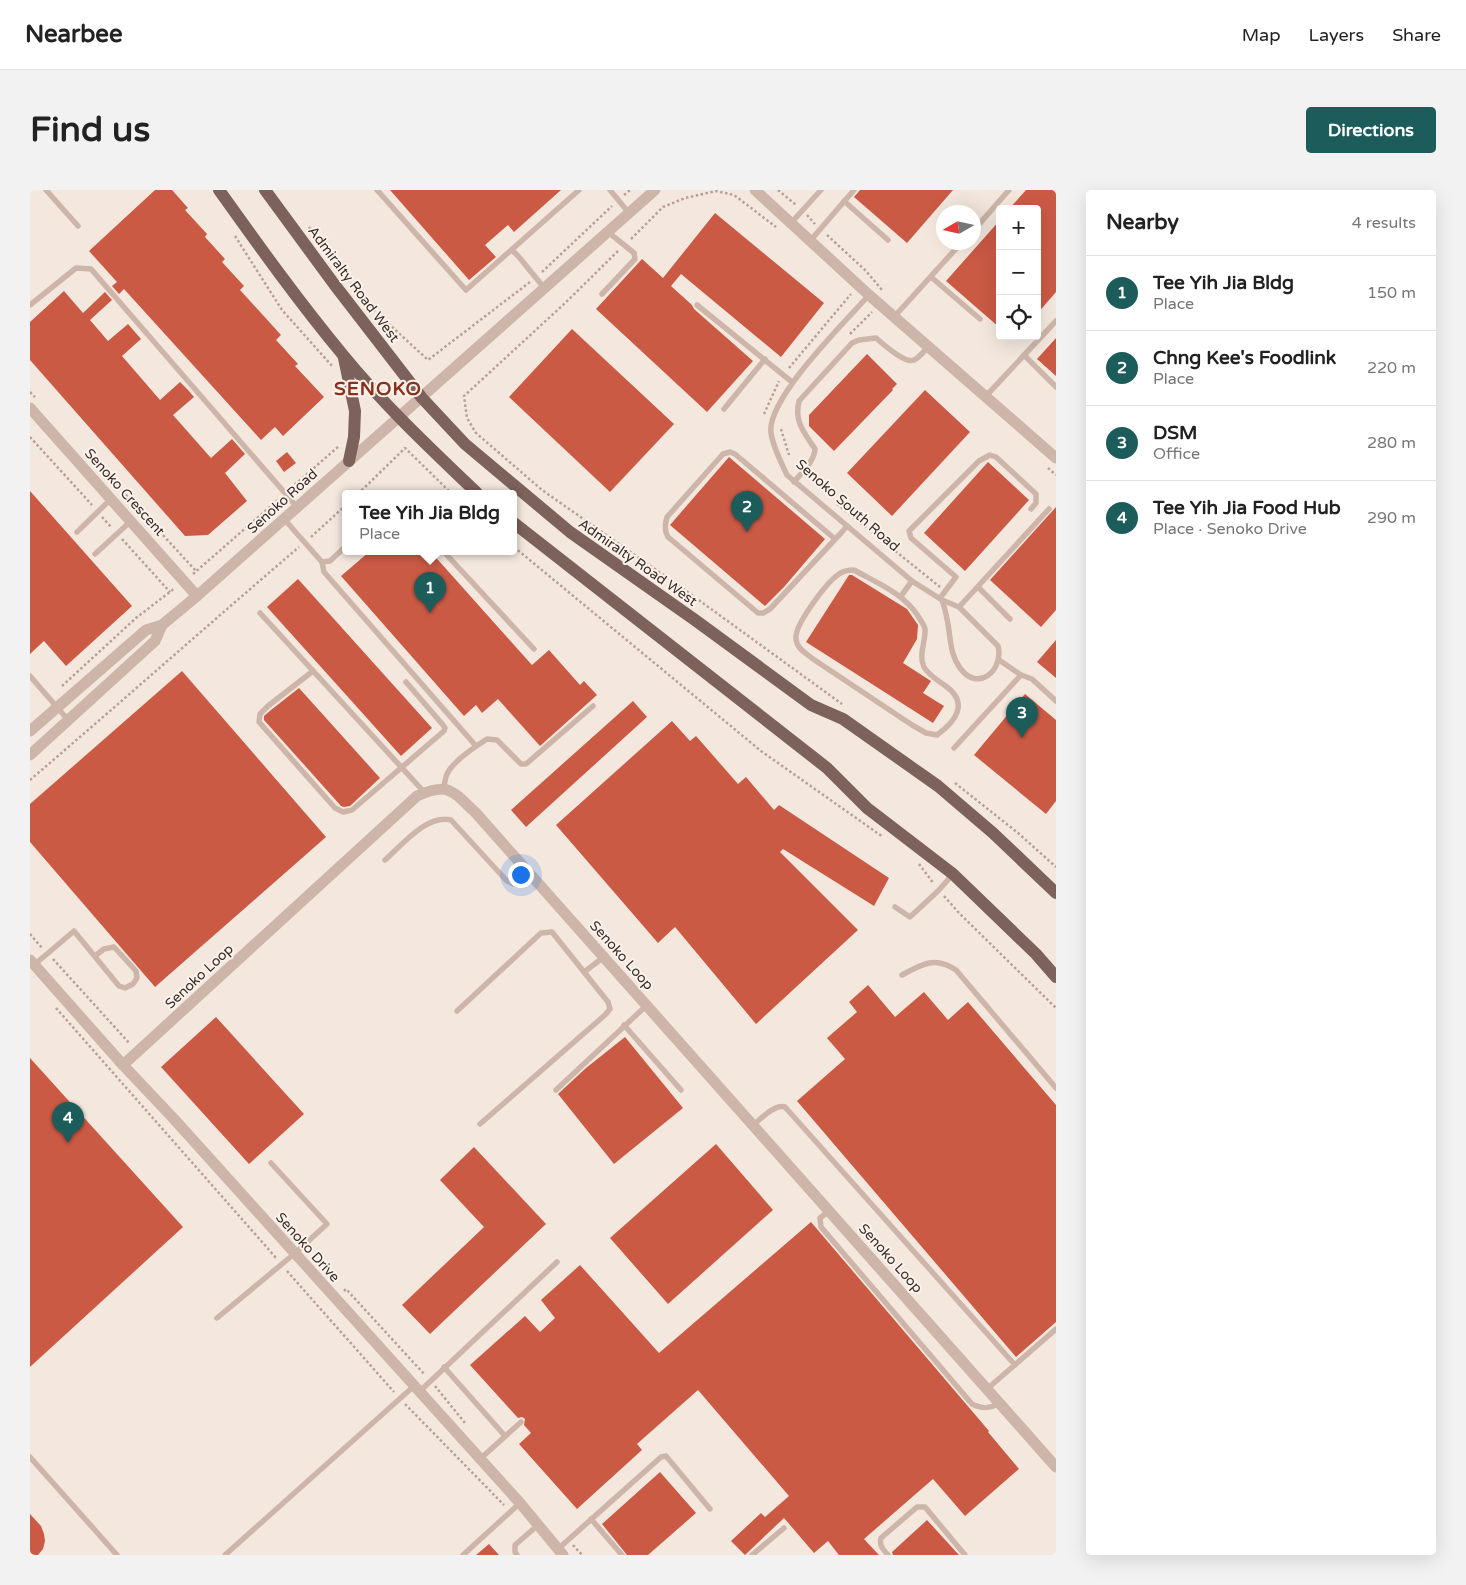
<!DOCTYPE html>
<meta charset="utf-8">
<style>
body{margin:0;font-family:"Varela Round",sans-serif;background:#f2f2f2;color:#222}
.controls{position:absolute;right:15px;top:15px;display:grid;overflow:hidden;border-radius:5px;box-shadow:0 5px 20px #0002}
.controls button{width:45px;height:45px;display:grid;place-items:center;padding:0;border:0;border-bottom:1px solid #e0e0e0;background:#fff;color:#222;font:25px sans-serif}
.compass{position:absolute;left:906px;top:15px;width:45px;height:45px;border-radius:50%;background:#fff;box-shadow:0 5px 20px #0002;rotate:261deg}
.you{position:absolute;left:490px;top:684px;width:18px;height:18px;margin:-12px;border:4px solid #fff;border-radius:50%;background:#1a73e8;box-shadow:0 0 0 8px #1a73e833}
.badge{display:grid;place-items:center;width:32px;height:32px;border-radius:50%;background:#1c5d5c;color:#fff;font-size:16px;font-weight:700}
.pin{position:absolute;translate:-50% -41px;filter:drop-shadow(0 1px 2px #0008)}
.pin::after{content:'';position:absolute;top:26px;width:18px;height:15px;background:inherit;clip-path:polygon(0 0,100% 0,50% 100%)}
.popup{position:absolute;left:312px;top:300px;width:175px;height:65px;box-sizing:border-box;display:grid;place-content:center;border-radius:5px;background:#fff;filter:drop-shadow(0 1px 4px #0005);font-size:16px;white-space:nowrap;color:#767676}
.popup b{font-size:19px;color:#222}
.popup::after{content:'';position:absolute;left:50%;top:100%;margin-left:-10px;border:10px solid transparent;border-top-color:#fff}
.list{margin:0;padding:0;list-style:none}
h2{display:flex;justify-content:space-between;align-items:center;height:65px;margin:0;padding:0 20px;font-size:21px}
h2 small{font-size:16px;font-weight:400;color:#767676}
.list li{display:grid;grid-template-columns:32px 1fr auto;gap:15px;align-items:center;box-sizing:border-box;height:75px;padding:0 20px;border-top:1px solid #e0e0e0}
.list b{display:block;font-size:19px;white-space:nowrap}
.list p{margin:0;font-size:16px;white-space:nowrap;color:#767676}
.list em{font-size:16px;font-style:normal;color:#767676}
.icon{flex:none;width:28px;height:28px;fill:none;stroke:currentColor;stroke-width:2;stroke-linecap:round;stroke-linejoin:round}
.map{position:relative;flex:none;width:1026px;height:1365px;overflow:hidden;border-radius:5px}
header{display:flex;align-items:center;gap:30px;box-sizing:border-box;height:70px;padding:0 25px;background:#fff;border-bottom:1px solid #e0e0e0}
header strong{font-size:24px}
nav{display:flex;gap:28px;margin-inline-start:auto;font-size:18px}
.intro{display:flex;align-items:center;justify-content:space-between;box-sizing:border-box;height:120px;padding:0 30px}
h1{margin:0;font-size:35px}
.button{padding:12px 22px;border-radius:5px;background:#1c5d5c;color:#fff;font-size:18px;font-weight:700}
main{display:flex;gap:30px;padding:0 30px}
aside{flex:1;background:#fff;border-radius:5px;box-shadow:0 5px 20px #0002}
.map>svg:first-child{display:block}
</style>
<header>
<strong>Nearbee</strong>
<nav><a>Map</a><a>Layers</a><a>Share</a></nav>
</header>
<div class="intro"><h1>Find us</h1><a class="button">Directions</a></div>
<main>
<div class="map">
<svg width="1026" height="1365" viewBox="0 0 1026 1365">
<rect width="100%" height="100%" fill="#f4e8de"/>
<g fill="#cb5a45">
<path d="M125 0H142L158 18 155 20 177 44 175 47 195 69 192 72 214 96 210 100 251 145 246 150 268 174 265 176 294 207 253 246 245 237 231 250 94 99 89 104 82 96 87 92 59 61Z"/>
<path d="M360 0H531L484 42 478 35 455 55 466 67 439 90Z"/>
<path d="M830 0H923L877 53 824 7Z"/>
<path d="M996 0H1026V102L1007 124V19H979Z"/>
<path d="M685 23 794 113 751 167 651 84 641 96 662 115 664 119 723 171 677 222 566 119 612 69 633 88Z"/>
<path d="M970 30V138L916 91Z"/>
<path d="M34 101 53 123 75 102 82 110 60 130 78 151 98 134 111 149 92 166 130 210 150 192 158 200 164 207 143 225 181 268 202 249 215 264 195 283 217 311 178 345 155 346 0 170V132Z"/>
<path d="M542 139 644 234 580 302 479 207Z"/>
<path d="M1026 148V186L1007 169Z"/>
<path d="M837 164 867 194 862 199 863 200 804 261 779 236V225Z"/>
<path d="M895 200 940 242 862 326 817 283Z"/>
<path d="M257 262 266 273 254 282 246 271Z"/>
<path d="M699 267 795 349 754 397 735 416 640 335Z"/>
<path d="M958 272 999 310 935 381 894 343Z"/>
<path d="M0 301 102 416 36 476 14 451 0 464Z"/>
<path d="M1026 317V420L1011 437 960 390Z"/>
<path d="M339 362H401L502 475 519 460 550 495 554 491 567 505 510 556 468 509 452 523 446 515 434 526 311 386Z"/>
<path d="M819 385H822L877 419 888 435 887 449 873 473 901 491 893 503 914 516 903 533 776 452Z"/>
<path d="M268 389 402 538 371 566 237 417Z"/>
<path d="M1026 450V488L1007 472Z"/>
<path d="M152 481 296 647 125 797 0 652V614Z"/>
<path d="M269 498 350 588 320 616 314 617 311 616 234 530V526L241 520Z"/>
<path d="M995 504 1026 530V611L1016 624 944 565Z"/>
<path d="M603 511 617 527 496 637 481 620Z"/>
<path d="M642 531 660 551 666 546 708 594 716 587 744 620 749 615 859 688 844 716 753 659 750 662 828 740 726 834 645 737 628 753 526 635Z"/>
<path d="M838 795 865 827 894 802 918 830 938 812 1026 915V1132L986 1167 767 911 815 869 797 848 827 822 819 812Z"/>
<path d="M186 827 274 924 219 974 131 877Z"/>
<path d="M595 847 653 918 584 974 528 904 556 878Z"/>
<path d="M0 868 153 1037 0 1177Z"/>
<path d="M686 954 743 1020 638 1114 580 1048Z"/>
<path d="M444 957 516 1034 400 1144 372 1115 454 1037 410 990Z"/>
<path d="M781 1032 959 1241 958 1242 989 1279 935 1326 903 1289 834 1349 849 1365H809L798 1351 784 1363 754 1328 715 1365 701 1351 731 1323 735 1327 759 1306 668 1200 607 1254 612 1260 547 1319 489 1254 501 1243 494 1235 495 1229 492 1227 488 1228 440 1175 495 1126 510 1142 525 1128 511 1110 550 1075 629 1163Z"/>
<path d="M630 1282 666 1323 618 1365H597L572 1334Z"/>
<path d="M0 1324 11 1336 14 1344 15 1351 13 1359 8 1365H0Z"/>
<path d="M897 1330 929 1365H863L862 1362Z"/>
<path d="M459 1354 469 1365H446Z"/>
</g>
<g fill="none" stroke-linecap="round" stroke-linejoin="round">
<g stroke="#b9a093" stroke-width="2.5" stroke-dasharray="2.5 2.5" stroke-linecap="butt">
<path d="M748 0 766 15"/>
<path d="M594 5 600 0"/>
<path d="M777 25 785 34"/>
<path d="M279 37 336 113 398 170 500 92"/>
<path d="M797 45 835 80 853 101"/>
<path d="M205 46 252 120 303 177"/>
<path d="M601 49 633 17 655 8 686 1 704 5 746 37"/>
<path d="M588 61 533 115 434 206 437 228 446 243 512 300 659 403 812 514"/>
<path d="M512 82 582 16"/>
<path d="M820 144 842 122"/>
<path d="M759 178 821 104"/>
<path d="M0 202 5 207"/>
<path d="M734 224 749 191"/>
<path d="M751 239 759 265"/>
<path d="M0 247 62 315"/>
<path d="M1018 278 1026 285"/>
<path d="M72 279 166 381"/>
<path d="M261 298 309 256"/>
<path d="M328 304 375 258 422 304"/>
<path d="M807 314 910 397"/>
<path d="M72 327 82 338"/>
<path d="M281 347 316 315"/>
<path d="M92 349 140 402"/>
<path d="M484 357 731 561 853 647"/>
<path d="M163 384 249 309"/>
<path d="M32 496 106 428 145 398"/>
<path d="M0 590C90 513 179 434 269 357"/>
<path d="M925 593 988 643 1026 677"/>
<path d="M889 674 904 694"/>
<path d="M914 706 929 723 1026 818"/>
<path d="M0 744 12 758"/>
<path d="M23 769 100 854"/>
<path d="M26 818 247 1069"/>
<path d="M257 1081 364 1202"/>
<path d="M314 1101 316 1099 395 1185"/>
<path d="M405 1196 435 1233"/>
<path d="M375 1214 474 1315"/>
<path d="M543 1355 552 1365"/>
</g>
<g stroke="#cdb6a9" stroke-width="5.5">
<path d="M16 0 48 36"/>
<path d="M347 0 436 100 549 0"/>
<path d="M580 0 599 23"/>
<path d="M814 11 858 50"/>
<path d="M761 33 791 0"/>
<path d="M944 40 979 0"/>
<path d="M780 51 824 0"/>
<path d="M482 60 489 67 515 99"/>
<path d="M901 87 950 129"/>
<path d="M572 104 605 69 604 63 578 42"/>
<path d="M839 105C816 131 736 209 741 243 743 257 751 272 757 285L882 391 912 410C914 416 916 423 917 429 921 446 919 463 930 478 948 503 974 480 968 456L929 417 912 410"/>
<path d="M0 115 46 78 61 79 267 317"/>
<path d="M667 115 762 192"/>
<path d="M864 127 932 52"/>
<path d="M994 165 1026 197"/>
<path d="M955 207 1026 131"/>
<path d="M694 219 735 169"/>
<path d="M764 292C772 282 784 272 785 259 774 242 764 232 769 211L822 153 829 150 846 148C853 154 875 174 884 170 889 168 895 160 899 156"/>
<path d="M254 329 292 372 300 371 316 356"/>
<path d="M47 342 81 309"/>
<path d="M805 349 705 264 700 262 693 264 637 327C635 335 634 340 638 347L728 423H733L740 419 811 343 817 336"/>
<path d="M414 362 504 459"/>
<path d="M65 364 101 331"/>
<path d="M292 372 294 382 446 556"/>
<path d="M824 380C847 393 873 403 888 426 890 430 894 434 895 439 896 452 888 465 894 477 899 486 909 491 917 497 939 514 925 532 907 545L896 543 882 535 783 469C776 463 767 459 766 449 764 435 797 392 809 384 813 381 818 380 824 380Z"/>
<path d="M948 397 980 429"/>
<path d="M871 406 882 391"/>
<path d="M910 408 926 387 881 348 879 341 949 271 960 265 966 267 1006 304V313L1001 319"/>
<path d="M929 417 1019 319"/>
<path d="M230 423 395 603"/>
<path d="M969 470 991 485 1002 489 1026 511"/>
<path d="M283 481 238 516 230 524 229 532 305 618 313 622 322 620 414 541 415 538 413 535 376 492"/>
<path d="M0 486 39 531"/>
<path d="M924 558 991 485"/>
<path d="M413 599C415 594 415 588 417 584 423 571 446 556 457 549L467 550 491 574H496L563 516"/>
<path d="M355 670C373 654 397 624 421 630L476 690 483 694 490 693 502 687"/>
<path d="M865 717 880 727 909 700 923 684"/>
<path d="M4 775 44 741 89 796 95 798 103 794 107 788 106 781 84 757 74 759 65 766"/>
<path d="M554 782 574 767"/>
<path d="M872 785C892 774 905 766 926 780L1026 898"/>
<path d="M427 821 511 743 522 742 578 812 580 819 575 825 450 934"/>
<path d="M594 835 651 900"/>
<path d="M526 900 617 815"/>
<path d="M723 935C731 929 744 914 755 917L985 1175"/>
<path d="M799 1021 790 1028 791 1037 942 1214C952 1219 960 1219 969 1213"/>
<path d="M187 1128 264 1064 297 1034 241 973"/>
<path d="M414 1177 475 1246"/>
<path d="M957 1199 1026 1139"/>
<path d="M389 1202 527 1072"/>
<path d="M0 1267 87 1365"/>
<path d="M450 1269 491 1232"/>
<path d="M561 1329 592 1365"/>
<path d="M528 1359 631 1267 636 1266 680 1319"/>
<path d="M195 1365 384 1196"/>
<path d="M433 1365 490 1313"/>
<path d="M487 1365 485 1362V1355L507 1336"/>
<path d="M722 1365 754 1338"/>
<path d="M858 1365C853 1359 849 1356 851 1348L887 1317H895L935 1365"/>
</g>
<g stroke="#cdb6a9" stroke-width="11">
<path d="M725 0 839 105 1026 268"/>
<path d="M0 218 167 406"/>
<path d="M0 541 116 440 132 435 167 406 625 0"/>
<path d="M0 565 125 451 132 435"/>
<path d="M0 770 93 875 144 929 490 1313 533 1365"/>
<path d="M93 875 387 606C419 592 421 600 445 622L1026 1277"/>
</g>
<g stroke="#7c625a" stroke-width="12">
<path d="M189 0C229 56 269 112 313 165 354 215 401 259 448 304"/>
<path d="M235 0 304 94 392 208 435 254 540 342 665 430 781 515 813 529 908 596 963 643 1026 703"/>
<path d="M314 168 325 221 324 247 319 271"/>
<path d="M484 333 797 578 837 618 923 684 1006 764 1026 787"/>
</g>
</g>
<g text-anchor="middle" stroke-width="4" stroke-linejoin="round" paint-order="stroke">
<g font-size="14" fill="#3a2d29" stroke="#fbf2eb">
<text transform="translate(324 94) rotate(53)" y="5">Admiralty Road West</text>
<text transform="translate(95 302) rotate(48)" y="5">Senoko Crescent</text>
<text transform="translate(252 311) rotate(-42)" y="5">Senoko Road</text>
<text transform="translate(818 315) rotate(41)" y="5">Senoko South Road</text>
<text transform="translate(608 372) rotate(35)" y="5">Admiralty Road West</text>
<text transform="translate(592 765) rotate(48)" y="5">Senoko Loop</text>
<text transform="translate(169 786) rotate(-43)" y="5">Senoko Loop</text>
<text transform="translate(278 1057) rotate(48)" y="5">Senoko Drive</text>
<text transform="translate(861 1068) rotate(48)" y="5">Senoko Loop</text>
</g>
<g font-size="19" font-weight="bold" letter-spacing="1" fill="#8c301e" stroke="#fbf2eb">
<text x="348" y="205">SENOKO</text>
</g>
</g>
</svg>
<div class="controls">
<button>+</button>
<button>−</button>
<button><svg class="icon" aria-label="locate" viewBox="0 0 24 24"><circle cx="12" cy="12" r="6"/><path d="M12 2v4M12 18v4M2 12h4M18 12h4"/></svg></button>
</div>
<svg class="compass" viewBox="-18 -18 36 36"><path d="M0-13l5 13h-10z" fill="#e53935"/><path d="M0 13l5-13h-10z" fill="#767676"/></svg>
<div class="you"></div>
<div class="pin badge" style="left:400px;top:423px">1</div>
<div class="popup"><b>Tee Yih Jia Bldg</b>Place</div>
<div class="pin badge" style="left:717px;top:342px">2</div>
<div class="pin badge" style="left:992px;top:548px">3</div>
<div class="pin badge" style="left:38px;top:953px">4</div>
</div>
<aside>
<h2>Nearby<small>4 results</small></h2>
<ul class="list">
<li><span class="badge">1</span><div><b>Tee Yih Jia Bldg</b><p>Place</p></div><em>150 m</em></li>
<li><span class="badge">2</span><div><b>Chng Kee's Foodlink</b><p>Place</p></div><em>220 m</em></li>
<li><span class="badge">3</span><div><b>DSM</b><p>Office</p></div><em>280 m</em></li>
<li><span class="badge">4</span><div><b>Tee Yih Jia Food Hub</b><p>Place · Senoko Drive</p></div><em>290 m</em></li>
</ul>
</aside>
</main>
